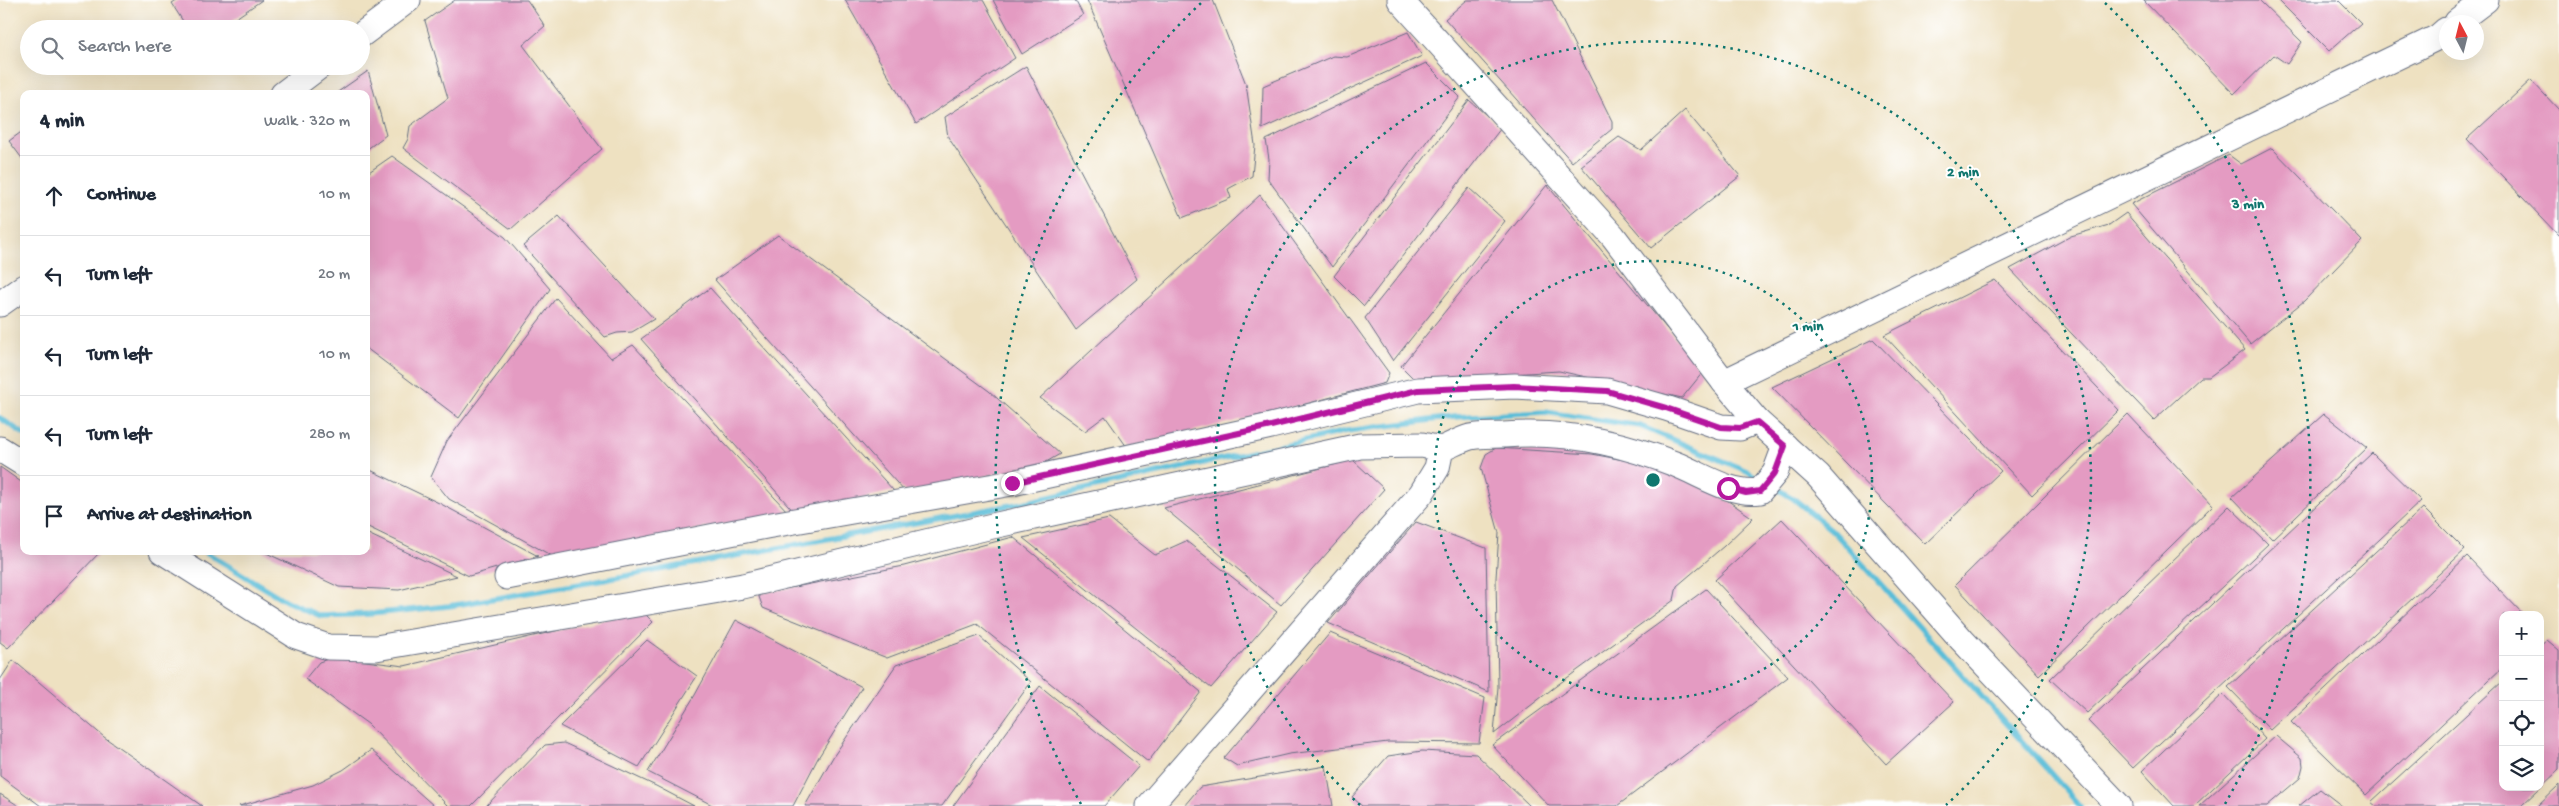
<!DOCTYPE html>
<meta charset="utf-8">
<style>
body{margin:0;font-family:"Gochi Hand",sans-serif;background:#f2f2f3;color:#1f2937}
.controls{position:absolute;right:15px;bottom:15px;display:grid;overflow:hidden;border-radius:10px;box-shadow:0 5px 20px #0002}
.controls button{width:45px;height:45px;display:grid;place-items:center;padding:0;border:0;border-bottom:1px solid #e0e1e3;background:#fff;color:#1f2937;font:25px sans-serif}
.compass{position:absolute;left:2439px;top:15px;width:45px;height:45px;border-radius:50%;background:#fff;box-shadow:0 5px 20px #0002;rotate:353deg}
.stop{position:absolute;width:15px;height:15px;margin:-11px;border:4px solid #b5179e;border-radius:50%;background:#fff}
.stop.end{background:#b5179e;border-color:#fff;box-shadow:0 1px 5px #0008}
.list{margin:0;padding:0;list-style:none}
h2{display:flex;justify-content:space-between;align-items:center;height:65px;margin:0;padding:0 20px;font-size:21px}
h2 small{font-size:16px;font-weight:400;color:#747a83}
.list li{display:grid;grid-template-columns:32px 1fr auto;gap:15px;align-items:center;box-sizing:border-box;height:80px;padding:0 20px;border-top:1px solid #e0e1e3}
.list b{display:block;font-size:19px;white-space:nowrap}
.list em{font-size:16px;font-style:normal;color:#747a83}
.icon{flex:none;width:28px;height:28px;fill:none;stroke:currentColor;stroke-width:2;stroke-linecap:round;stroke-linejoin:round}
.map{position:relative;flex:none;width:2559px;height:806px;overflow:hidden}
.search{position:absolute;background:#fff;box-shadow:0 5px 20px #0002;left:20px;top:20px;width:350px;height:55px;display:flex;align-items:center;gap:12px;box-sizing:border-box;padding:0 18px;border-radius:28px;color:#747a83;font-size:19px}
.panel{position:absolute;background:#fff;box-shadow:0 5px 20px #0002;left:20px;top:90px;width:350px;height:465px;border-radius:10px}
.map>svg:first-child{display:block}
</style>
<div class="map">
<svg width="2559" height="806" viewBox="0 0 2559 806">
<rect width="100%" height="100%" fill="#fff"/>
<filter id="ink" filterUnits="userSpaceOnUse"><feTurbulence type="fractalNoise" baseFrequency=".02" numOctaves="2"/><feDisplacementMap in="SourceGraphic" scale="10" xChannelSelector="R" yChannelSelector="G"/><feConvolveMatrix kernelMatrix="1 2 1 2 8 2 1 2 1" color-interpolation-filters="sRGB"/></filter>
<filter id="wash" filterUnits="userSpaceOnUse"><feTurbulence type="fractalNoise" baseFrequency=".0096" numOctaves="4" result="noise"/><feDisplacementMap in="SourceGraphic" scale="20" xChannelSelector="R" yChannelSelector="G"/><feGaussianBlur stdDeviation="1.12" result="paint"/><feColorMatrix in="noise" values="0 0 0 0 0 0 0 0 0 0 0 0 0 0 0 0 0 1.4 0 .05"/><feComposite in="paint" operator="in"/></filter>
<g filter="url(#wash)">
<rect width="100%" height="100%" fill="#eee1c1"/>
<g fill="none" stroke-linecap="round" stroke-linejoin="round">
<g stroke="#5abdd8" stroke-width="5.5">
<path d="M0 418 24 434"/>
<path d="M1771 485 1794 499 1833 531 2080 806"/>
<path d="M204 551 286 601 321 616 370 614 449 606 598 581 1023 503 1347 431 1454 417 1545 412 1640 426 1747 471 1761 480"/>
</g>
</g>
<g id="blocks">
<g fill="#e49bc2">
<path d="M178 0H262L220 29H188L172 4Z"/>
<path d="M455 0H527L545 26 523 45 602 149 511 229 403 148 408 139 410 126 448 98 425 21Z"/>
<path d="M845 0H983L1015 58 916 124Z"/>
<path d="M993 0H1075L1083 15 1022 54Z"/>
<path d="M1087 0H1213L1246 84 1255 145 1252 176 1228 189 1231 198 1182 218Z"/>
<path d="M1467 0H1552L1612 121V129L1572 162 1445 19Z"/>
<path d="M2143 0H2259L2302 42 2287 64 2274 55 2234 94Z"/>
<path d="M2278 0H2338L2361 23 2329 51Z"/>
<path d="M1408 32 1422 56 1262 129 1263 86 1333 56 1347 57Z"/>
<path d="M1426 63 1460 97 1332 267 1268 179 1269 159 1266 140Z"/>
<path d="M1026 66 1137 279 1076 330 948 137 945 117Z"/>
<path d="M368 71 386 135 366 150V94H335Z"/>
<path d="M2531 80 2559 110V236L2467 139Z"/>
<path d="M1469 100 1501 128 1364 306 1334 276Z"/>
<path d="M1685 110 1740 176 1651 248 1581 166 1619 137 1641 150Z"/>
<path d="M24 130V161L9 141Z"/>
<path d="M2272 148 2362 241 2304 301 2250 344 2131 204 2229 155 2241 164Z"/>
<path d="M392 156 505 237 550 289 459 418 366 348V174Z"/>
<path d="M1547 185 1703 372 1682 398 1559 371 1415 380 1401 366Z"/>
<path d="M1469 188 1505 221 1393 361 1365 318Z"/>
<path d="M1260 195 1389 373 1385 383 1290 408 1127 447 1105 416 1085 431 1040 398Z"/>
<path d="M2126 213 2245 350 2209 377H2201L2154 420 2010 269 2071 236 2109 225Z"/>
<path d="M559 216 654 319 632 332 617 333 605 337 523 246Z"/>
<path d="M778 235 989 391 1060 454 1041 465 905 492 715 280Z"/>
<path d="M1995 280 2119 410 2032 495 1884 335Z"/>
<path d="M710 288 894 491 796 514 641 339Z"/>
<path d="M556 298 611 358 633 345 788 512 554 557 449 499 431 477 447 441Z"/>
<path d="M1873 339 2001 471 1925 544 1772 387Z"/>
<path d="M2128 414 2213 505 2039 675 1955 585Z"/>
<path d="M2324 414 2367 448 2272 539 2232 497Z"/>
<path d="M1496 448 1592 454 1655 466 1718 494 1753 518 1724 546 1677 586 1674 600 1556 686 1494 734 1498 687 1496 578 1499 533 1481 468 1486 454Z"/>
<path d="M2372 453 2421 501 2133 768 2088 721Z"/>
<path d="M1353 460 1384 489 1281 605 1164 508Z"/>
<path d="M0 467 24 484V551H101L8 648 0 642Z"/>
<path d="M366 468 441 504 538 556 469 576 366 526Z"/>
<path d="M2229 506 2268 544 2087 713 2050 679Z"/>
<path d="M2423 508 2465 550 2270 730 2228 687Z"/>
<path d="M1109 519 1155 555 1186 541 1277 612 1211 688 1023 538Z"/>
<path d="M1782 519 1954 702 1886 764 1715 580Z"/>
<path d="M1416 522 1486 548 1489 692 1328 623Z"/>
<path d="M366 533 457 576 399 590 339 587 262 551H366Z"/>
<path d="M1013 537 1201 692 1148 762 977 624 887 658 763 608 758 594 904 566Z"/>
<path d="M2467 556 2524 615H2503V667L2366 795 2291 722Z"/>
<path d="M1706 589 1788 677 1617 806H1549L1492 745Z"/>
<path d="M642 611 653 622 471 806H448L368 724 305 679 319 662 334 657 404 666Z"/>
<path d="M736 620 862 687 818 758 793 806H714L648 772 695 695Z"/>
<path d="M1330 633 1485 698 1479 743 1388 742 1289 754 1237 766 1224 758Z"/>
<path d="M979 636 1031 682 942 806H805L833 757 896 665Z"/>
<path d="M647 640 697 676 639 767 560 726Z"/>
<path d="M2547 640 2559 650V770L2521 806H2376L2371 802 2503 681V787H2540V646Z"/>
<path d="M13 660 104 737 202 806H41L0 776V680Z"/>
<path d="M1040 686 1139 766 1104 806H953Z"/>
<path d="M2223 694 2265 739 2194 806H2174L2142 771Z"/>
<path d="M2276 736 2302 758 2303 766 2300 778 2267 806H2199Z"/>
<path d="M564 743 656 786 694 806H486L545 745Z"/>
<path d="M371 750 434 806H239L313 785 343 770Z"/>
<path d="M1422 751 1476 754 1530 806H1362L1352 797 1388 756Z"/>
<path d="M1326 766 1333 806H1184L1200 787Z"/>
<path d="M2559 785V806H2537Z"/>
<path d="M2320 789 2342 806H2299Z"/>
<path d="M0 794 19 806H0Z"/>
</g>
</g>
</g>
<g filter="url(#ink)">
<use href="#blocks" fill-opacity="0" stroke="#656d81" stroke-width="1"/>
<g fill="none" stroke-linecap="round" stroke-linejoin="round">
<g stroke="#656d81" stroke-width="27">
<g id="minor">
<path d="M1400 0 1613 236 1724 382 1757 421 1818 476 1962 640 2119 806"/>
<path d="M2457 22 2486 0"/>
<path d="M361 35 408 0"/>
<path d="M283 94 320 66"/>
<path d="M0 304 24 287"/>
<path d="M1724 382 2438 37 2446 30"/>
<path d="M0 449 24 464"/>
<path d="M162 551 296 636 328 647 376 648 743 586 988 527 1360 446 1422 445 1441 449"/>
<path d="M507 577 766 526 1012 483 1271 426 1418 390 1515 386 1607 391 1666 408 1721 427 1740 428 1757 421"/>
<path d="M1149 806 1421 494 1437 468 1441 449C1451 445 1460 440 1470 437 1480 435 1493 435 1504 435 1563 430 1620 442 1675 464 1703 475 1730 495 1760 491L1775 473 1785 446"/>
</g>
</g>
<use href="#minor" stroke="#fff" stroke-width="25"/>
</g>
</g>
<g fill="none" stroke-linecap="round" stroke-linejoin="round" filter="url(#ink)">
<path stroke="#b5179e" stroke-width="6" d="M1012 483 1271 426 1418 390 1514 386 1607 391 1666 408 1721 427 1740 428 1757 422 1785 446 1775 473 1760 491 1746 493 1728 488"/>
</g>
<g fill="none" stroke="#0f766e" stroke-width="2.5" stroke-dasharray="2.5 5">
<circle cx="1653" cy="480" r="219"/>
<path d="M1360 805A438 438 0 1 1 1946 805"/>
<path d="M1081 804A657 657 0 0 1 1201 3M2105 3A657 657 0 0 1 2225 804"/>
</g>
<circle cx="1653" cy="480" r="8" fill="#0f766e" stroke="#fff" stroke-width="2.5"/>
<g font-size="15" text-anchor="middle" font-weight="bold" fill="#0f766e" stroke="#fff" stroke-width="4" stroke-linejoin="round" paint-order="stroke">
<text x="1963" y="176">2 min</text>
<text x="2248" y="208">3 min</text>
<text x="1808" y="330">1 min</text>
</g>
</svg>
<div class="controls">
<button>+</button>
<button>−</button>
<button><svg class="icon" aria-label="locate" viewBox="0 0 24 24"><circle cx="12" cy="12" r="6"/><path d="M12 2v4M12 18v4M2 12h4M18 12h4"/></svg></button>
<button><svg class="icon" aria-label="layers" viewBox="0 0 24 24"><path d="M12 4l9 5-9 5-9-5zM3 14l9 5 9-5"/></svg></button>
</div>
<svg class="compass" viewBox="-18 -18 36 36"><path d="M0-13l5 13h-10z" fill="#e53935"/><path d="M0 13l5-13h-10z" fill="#747a83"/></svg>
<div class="stop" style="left:1728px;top:488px"></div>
<div class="stop end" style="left:1012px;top:483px"></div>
<div class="search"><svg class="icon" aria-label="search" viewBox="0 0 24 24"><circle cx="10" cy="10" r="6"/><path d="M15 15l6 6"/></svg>Search here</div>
<section class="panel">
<h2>4 min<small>Walk · 320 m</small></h2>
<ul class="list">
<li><svg class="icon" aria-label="ahead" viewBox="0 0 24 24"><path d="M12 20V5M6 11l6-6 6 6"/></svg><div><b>Continue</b></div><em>10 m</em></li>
<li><svg class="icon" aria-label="left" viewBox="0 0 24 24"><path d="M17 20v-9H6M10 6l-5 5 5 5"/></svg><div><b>Turn left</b></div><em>20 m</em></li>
<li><svg class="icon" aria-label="left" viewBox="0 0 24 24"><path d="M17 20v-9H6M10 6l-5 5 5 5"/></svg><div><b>Turn left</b></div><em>10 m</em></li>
<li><svg class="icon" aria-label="left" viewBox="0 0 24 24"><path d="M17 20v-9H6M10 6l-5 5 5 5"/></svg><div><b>Turn left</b></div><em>280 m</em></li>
<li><svg class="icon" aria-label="arrive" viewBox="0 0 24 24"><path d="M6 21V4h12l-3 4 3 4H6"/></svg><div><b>Arrive at destination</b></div></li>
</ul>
</section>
</div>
